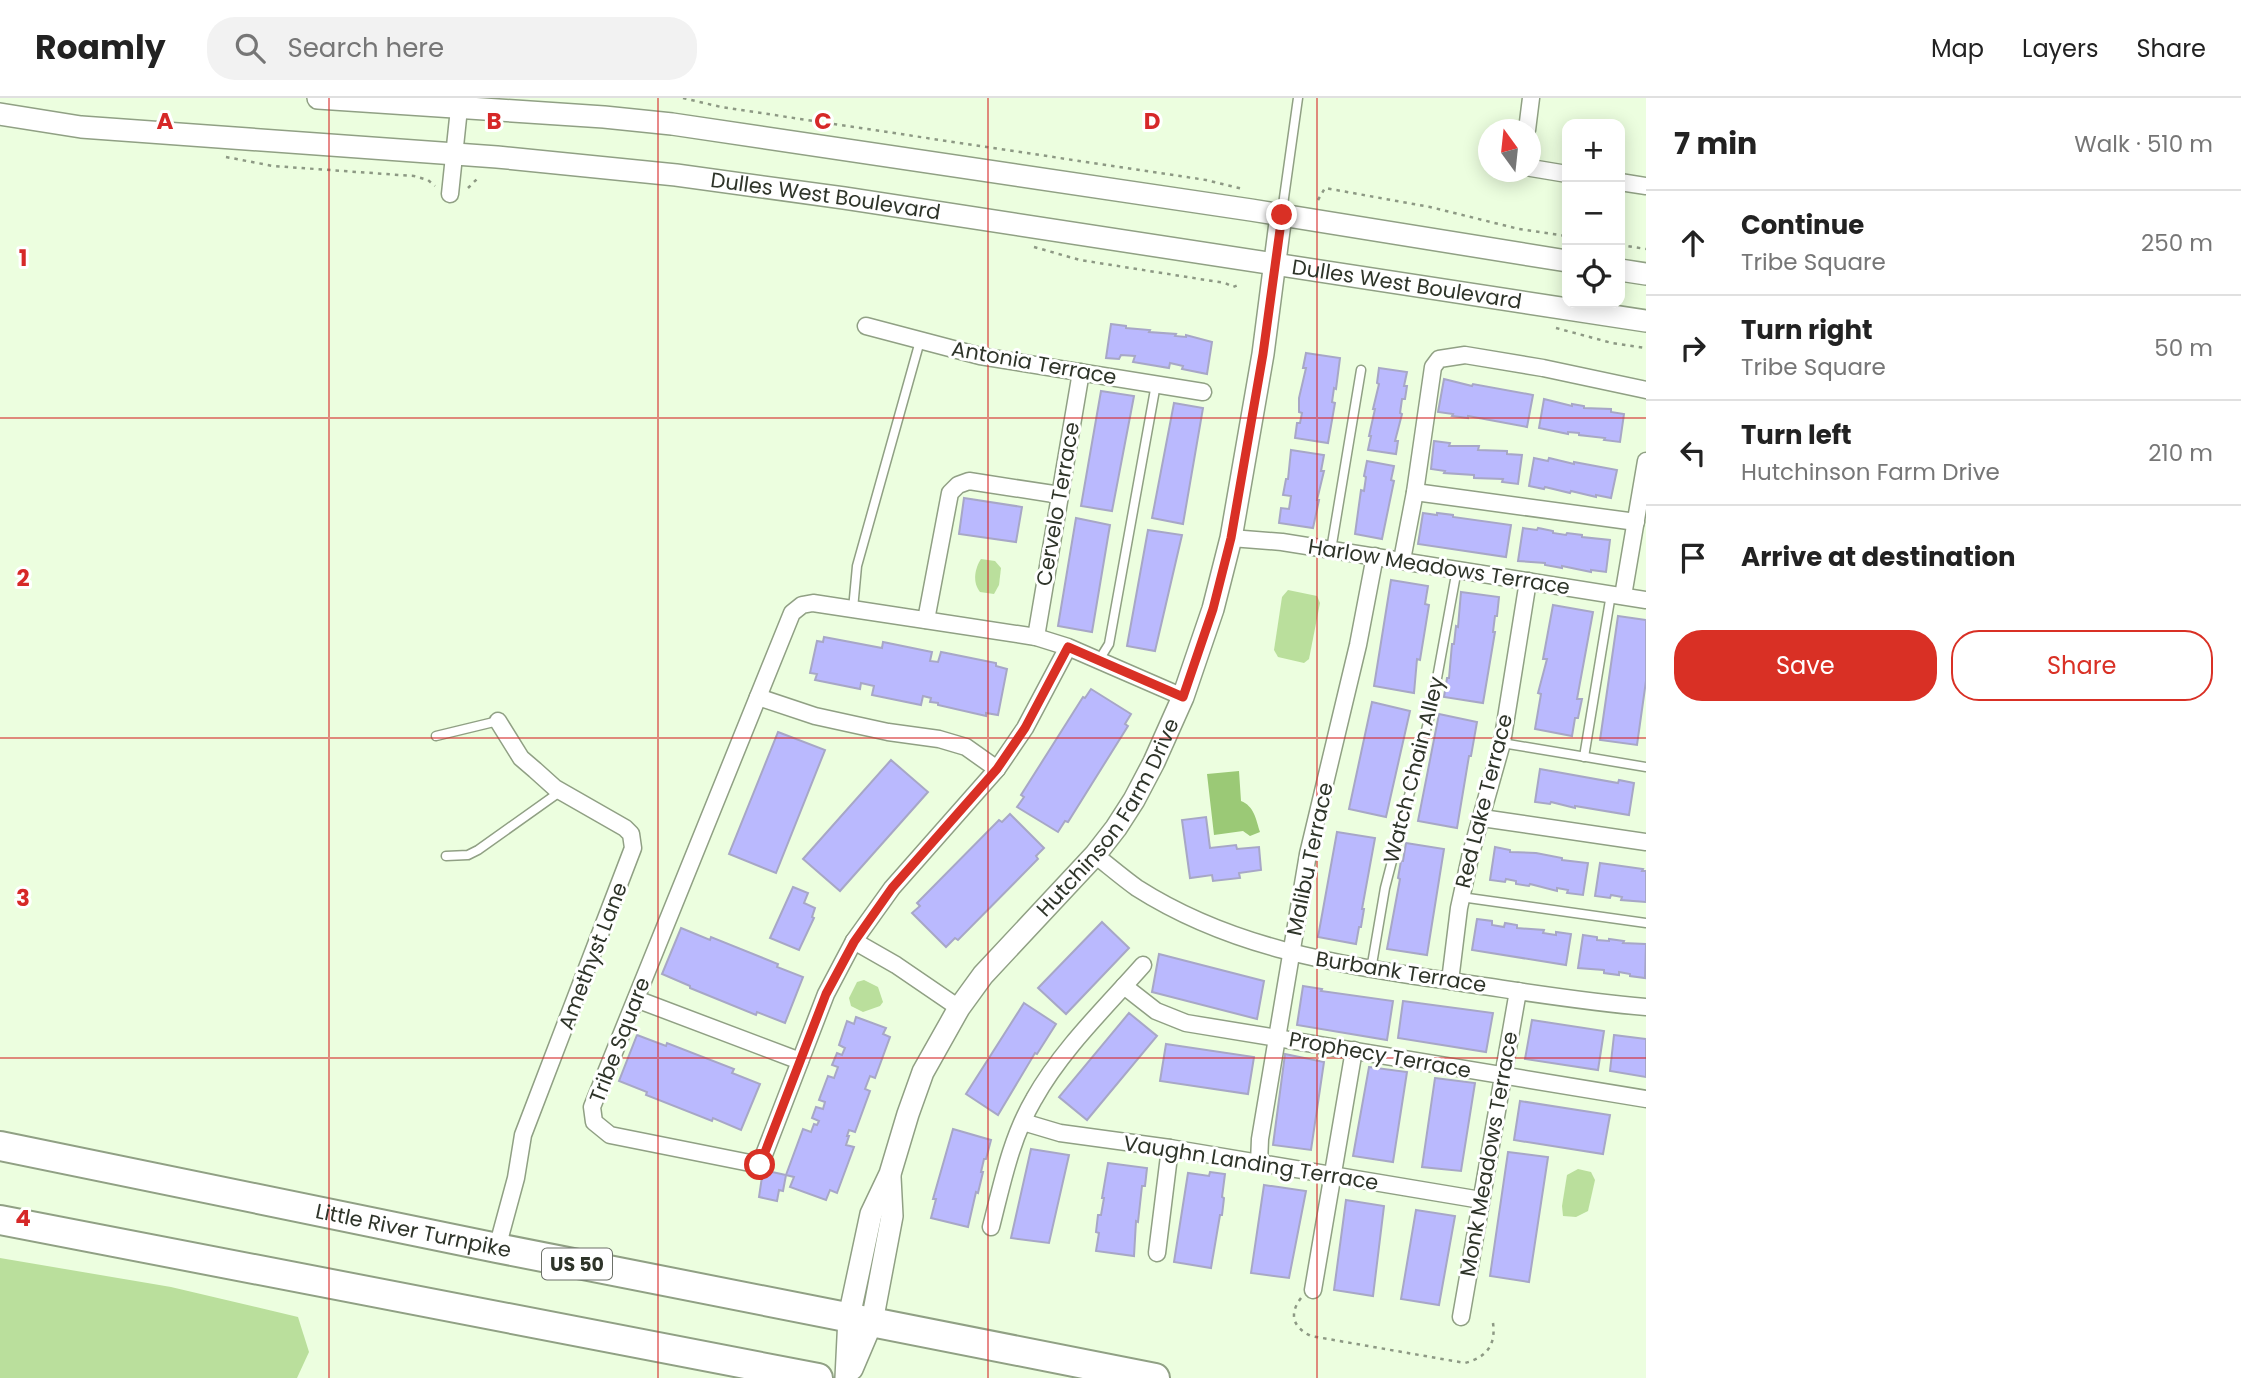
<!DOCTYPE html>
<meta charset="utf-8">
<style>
body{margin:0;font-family:Poppins,sans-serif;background:#f2f2f2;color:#222}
.controls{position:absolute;right:21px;top:21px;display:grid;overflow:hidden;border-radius:14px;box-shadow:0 4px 18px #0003}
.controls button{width:63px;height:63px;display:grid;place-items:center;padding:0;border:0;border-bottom:2px solid #e0e0e0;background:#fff;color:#222;font:35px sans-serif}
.compass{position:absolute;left:1478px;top:21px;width:63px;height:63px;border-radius:50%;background:#fff;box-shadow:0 4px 18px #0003;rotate:345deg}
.stop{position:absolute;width:21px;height:21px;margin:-16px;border:5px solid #d93025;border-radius:50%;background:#fff}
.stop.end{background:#d93025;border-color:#fff;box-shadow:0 2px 7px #0008}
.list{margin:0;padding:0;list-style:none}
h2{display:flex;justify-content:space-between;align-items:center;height:91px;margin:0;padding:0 28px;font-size:30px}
h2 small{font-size:23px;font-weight:400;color:#767676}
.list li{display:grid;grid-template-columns:46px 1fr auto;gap:21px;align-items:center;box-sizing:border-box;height:105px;padding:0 28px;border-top:2px solid #e0e0e0}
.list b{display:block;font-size:26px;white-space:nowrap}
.list p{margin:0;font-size:23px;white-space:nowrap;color:#767676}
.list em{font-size:23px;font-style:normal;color:#767676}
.actions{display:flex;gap:14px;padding:21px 28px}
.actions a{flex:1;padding:16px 0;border:2px solid #d93025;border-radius:28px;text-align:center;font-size:24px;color:#d93025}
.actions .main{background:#d93025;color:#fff}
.icon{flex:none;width:38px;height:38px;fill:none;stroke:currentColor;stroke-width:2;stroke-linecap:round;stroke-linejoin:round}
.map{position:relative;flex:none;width:1646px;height:1280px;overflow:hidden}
header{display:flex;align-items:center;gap:42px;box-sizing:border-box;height:98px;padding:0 35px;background:#fff;border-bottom:2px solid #e0e0e0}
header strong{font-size:33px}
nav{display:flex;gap:38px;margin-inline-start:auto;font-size:24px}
.search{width:490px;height:63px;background:#f2f2f2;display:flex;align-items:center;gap:18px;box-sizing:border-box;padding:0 24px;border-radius:28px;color:#767676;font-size:26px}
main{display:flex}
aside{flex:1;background:#fff}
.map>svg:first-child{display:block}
</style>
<header>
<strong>Roamly</strong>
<div class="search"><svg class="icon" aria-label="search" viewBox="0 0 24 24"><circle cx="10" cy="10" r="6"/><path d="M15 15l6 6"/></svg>Search here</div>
<nav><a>Map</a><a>Layers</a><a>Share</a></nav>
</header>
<main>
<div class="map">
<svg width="1646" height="1280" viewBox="0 0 1646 1280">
<rect width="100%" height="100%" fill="#ecfedf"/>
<g fill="#badf9c">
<path d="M981 461 995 463 1001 470 999 487 994 496 980 494C972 484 975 470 981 461Z"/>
<path d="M1288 492 1317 498 1320 505 1309 561 1304 565 1278 559 1274 552 1282 499Z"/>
<path d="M864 882 878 889 883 904 880 908 863 914 851 908 849 900 857 884Z"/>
<path d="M1578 1071 1591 1074 1595 1082 1588 1113 1576 1119 1563 1118 1562 1108 1567 1077Z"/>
<path d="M0 1160 171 1189 298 1219 309 1254 297 1280H0Z"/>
</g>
<path fill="#9bc976" d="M1239 673 1241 703C1254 708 1256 721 1260 734L1250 738 1243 733 1214 737 1207 676Z"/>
<g fill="#bab9fe" stroke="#a7a7c6" stroke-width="2">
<path d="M1111 226 1126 228V230L1150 232 1149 234 1176 236 1175 238 1186 239V237L1212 244 1207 276 1182 271 1183 268 1170 265 1169 270 1133 264 1135 258 1121 257 1119 261 1106 260Z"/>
<path d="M1306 255 1340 260 1336 291 1334 290 1332 304 1335 305 1328 345 1295 340 1297 325H1300L1302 315 1299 314V300L1306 270H1303Z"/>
<path d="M1379 270 1407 274 1404 288H1407L1405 301H1402L1400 315 1402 316 1395 343H1398L1396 356 1368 352 1371 338H1369L1375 311H1373L1379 286 1377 285Z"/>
<path d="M1444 281 1472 288 1473 286 1533 297 1527 329 1468 318V320L1452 318 1453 316 1438 314Z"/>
<path d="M1101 293 1134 298 1112 413 1081 408Z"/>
<path d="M1544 301 1572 308V306L1584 308V310L1611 311V314L1624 316 1620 344 1604 342 1605 340 1579 337V335L1568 334V336L1539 330Z"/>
<path d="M1174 305 1203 310 1183 426 1152 420Z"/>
<path d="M1434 343 1450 345 1449 348H1479L1478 352 1507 353V356L1522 357 1518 386 1502 384 1503 381 1474 380V377L1444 375 1445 373 1431 371Z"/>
<path d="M1291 352 1324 357 1321 373H1324L1317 402H1319L1313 430 1279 425 1281 410 1289 411 1291 398 1283 397 1286 381H1288Z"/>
<path d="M1534 360 1548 363 1549 360 1574 366V364L1617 372 1611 400 1596 397V399L1571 393 1570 395 1545 389 1544 391 1529 388Z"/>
<path d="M1367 363 1394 368 1391 382 1394 383 1382 441 1355 436 1361 392 1364 393 1366 379 1364 378Z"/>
<path d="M964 400 1022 409 1016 444 959 436Z"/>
<path d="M1423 415 1437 417V415L1453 417V419L1511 427 1506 459 1418 446Z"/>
<path d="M1076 420 1110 427 1092 534 1058 528Z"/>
<path d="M1523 430 1537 432 1538 430 1553 433V435L1566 437 1567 435 1582 437V439L1610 442 1606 474 1591 472V474L1562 468V470L1545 467V465L1518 463Z"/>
<path d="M1148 432 1182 437 1155 553 1127 548Z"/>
<path d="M1391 482 1428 488 1425 506 1429 507 1420 562 1417 561 1414 595 1374 588Z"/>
<path d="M1461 494 1499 499 1497 518H1495L1493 534H1495L1483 605 1444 599 1447 580H1449L1452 546H1454L1456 528 1458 529Z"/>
<path d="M1553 507 1593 514 1577 601H1582L1578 620H1575L1572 638 1535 631 1541 596 1538 595 1547 561H1543Z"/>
<path d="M1618 518 1646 522V583L1637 647 1600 642Z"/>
<path d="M824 539 882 550 883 544 932 554 930 563 938 564 941 554 996 565V568L1007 571 998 617 986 615V618L938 607V605L930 604 931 600 923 598 921 607 872 597 874 588 861 585 860 591 815 582 817 576 810 575 817 543 823 544Z"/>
<path d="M1091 591 1131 616 1125 626 1128 628 1068 724 1065 723 1058 734 1017 709 1024 699 1021 697 1083 599 1085 600Z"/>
<path d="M1372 604 1410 613 1386 719 1349 711Z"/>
<path d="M1439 616 1477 624 1471 658H1469L1457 730 1418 723Z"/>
<path d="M778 634 825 652 776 775 729 756Z"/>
<path d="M891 662 928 694 840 793 803 761Z"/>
<path d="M1540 671 1618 685 1619 682 1634 685 1629 717 1575 708V710L1551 704 1550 706 1535 704Z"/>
<path d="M1010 716 1044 750 1036 758 1038 761 958 842 955 840 946 849 912 815 920 808 917 805 999 722 1002 724Z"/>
<path d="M1206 719 1210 750 1236 747 1237 751 1259 749 1261 772 1239 775 1240 780 1213 783 1212 777 1190 780 1182 722Z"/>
<path d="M1337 734 1375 740 1362 811H1364L1361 829H1359L1356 846 1318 839Z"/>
<path d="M1406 745 1444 751 1427 857 1387 851 1400 781 1398 780 1401 763H1403Z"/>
<path d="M1495 749 1510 752V754L1536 755 1562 760V762L1588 765 1583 797 1567 795 1568 792 1557 790V793L1530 786 1529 788 1516 786V783L1506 781 1505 784 1490 782Z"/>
<path d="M1600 765 1643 771 1642 773H1646V804L1621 802 1622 799 1611 797 1610 800 1595 798Z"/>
<path d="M793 789 808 795 804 805 815 810 812 819 814 820 799 852 770 840Z"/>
<path d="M1477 821 1492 823V827L1504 829 1505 825 1517 827V830L1544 832 1543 835 1556 837V834L1571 836 1566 867 1472 852Z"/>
<path d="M1102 824 1129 850 1066 916 1038 890Z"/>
<path d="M681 830 710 842 711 839 778 866 777 869 803 879 785 925 757 914 756 917 690 890V888L662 876Z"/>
<path d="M1583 837 1597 839V842L1609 843V841L1624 843 1623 845 1646 846 1645 880 1630 878V876L1619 874V877L1604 875V872L1578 870Z"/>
<path d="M1159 856 1264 883 1257 921 1152 894Z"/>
<path d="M1303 888 1322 891 1321 893 1393 903 1387 942 1297 927Z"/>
<path d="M1403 903 1493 915 1486 954 1398 940Z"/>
<path d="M1024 905 1056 926 1037 956 1035 955 998 1017 966 996Z"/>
<path d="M1129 915 1157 938 1087 1022 1059 999Z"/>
<path d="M856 919 886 930 883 936 890 939 875 980 870 978 865 991 870 993 855 1034 849 1032 847 1038H849L846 1047 854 1049 837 1095 830 1092 826 1102 790 1089 794 1079 786 1077 803 1031 811 1034 814 1026 817 1027 819 1023 812 1020 816 1009 823 1011 825 1004 819 1002 828 978 834 980 838 969 832 967 837 955 842 957 845 950 839 947 847 923 854 926Z"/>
<path d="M1532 922 1604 933 1598 972 1525 961Z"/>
<path d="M637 937 666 948 667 945 734 971 732 975 760 986 741 1032 713 1020 712 1023 646 997 647 994 619 983Z"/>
<path d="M1614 937 1646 941V979L1610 973Z"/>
<path d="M1166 946 1254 959 1248 996 1160 983Z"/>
<path d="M1285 956 1324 964 1311 1052 1273 1047Z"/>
<path d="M1369 969 1407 974 1393 1064 1353 1058Z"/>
<path d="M1435 980 1475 985 1461 1073 1422 1069Z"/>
<path d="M1520 1003 1610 1017 1603 1056 1514 1042Z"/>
<path d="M953 1031 991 1042 986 1061H984L981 1074H983L978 1095 976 1094 968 1129 931 1120 936 1101H933Z"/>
<path d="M1031 1051 1069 1057 1049 1145 1011 1140Z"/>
<path d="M1508 1054 1548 1059 1529 1184 1490 1178Z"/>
<path d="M1108 1065 1147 1070 1145 1088H1142L1138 1124 1136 1123 1134 1158 1096 1153 1099 1135 1096 1134 1098 1117H1101L1104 1100H1102Z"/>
<path d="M763 1072 786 1077 783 1093 779 1092 777 1103 759 1099Z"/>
<path d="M1210 1074 1225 1076 1222 1099 1224 1100 1222 1117H1220L1211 1170 1174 1164 1188 1075 1209 1078Z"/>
<path d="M1264 1087 1306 1093 1289 1180 1251 1175Z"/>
<path d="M1346 1102 1384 1108 1373 1198 1334 1192Z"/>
<path d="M1416 1112 1455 1118 1439 1207 1401 1201Z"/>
</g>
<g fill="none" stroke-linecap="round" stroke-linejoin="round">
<g stroke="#90a084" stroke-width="11">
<g id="service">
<path d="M1282 114 1298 0"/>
<path d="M1331 452 1361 272"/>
<path d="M853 511 857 468 920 243"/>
<path d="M1099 562 1109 546 1156 286"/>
<path d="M436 638 498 623"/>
<path d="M1502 645 1646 669"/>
<path d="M1584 659 1611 496"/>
<path d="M446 758 468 757 478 752 561 693"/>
<path d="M1461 799 1646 825"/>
<path d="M1371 872 1385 790 1431 613 1457 471"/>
</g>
</g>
<g stroke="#90a084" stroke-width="19">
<g id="minor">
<path d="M1527 32 1531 0"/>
<path d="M1531 70 1567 76"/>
<path d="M1620 84 1646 88"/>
<path d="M450 96 460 1"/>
<path d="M866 228 980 258 1203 294"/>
<path d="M1415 394 1636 424"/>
<path d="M1231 440 1282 444 1646 502"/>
<path d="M1402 462 1415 394 1433 269 1439 261 1465 257 1543 270 1646 292"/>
<path d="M1623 498 1646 363"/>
<path d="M926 522 950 395 958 387 969 383 1060 397"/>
<path d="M1036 539 1081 274"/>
<path d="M1068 549 1025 630 997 671 892 790 854 843 826 896 760 1067 610 1037 594 1024 592 1009 792 515 802 507 813 505 1036 539 1068 549 1183 599"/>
<path d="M758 599 815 618 888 634 939 641 966 649 997 671"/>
<path d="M1482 720 1646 744"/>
<path d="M1095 757C1109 768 1123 780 1137 790 1236 853 1344 867 1456 884 1519 893 1583 904 1646 909"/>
<path d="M854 843 896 867 959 910"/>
<path d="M1450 883 1459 810 1471 755 1502 645 1528 483"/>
<path d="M1124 888 1156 913 1186 925 1646 1001"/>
<path d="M636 901 800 963"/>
<path d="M1023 1024 1060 1035 1170 1050 1481 1102"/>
<path d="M1259 1065 1260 1041 1308 756 1358 547 1375 458"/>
<path d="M991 1129C1002 1086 1011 1040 1034 1001 1062 951 1105 910 1143 867"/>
<path d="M497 1150 516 1080 523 1037 633 750 631 736 625 730 555 690 535 672 521 660 498 623"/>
<path d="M1157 1155 1170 1050"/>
<path d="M1313 1192 1354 952"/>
<path d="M1461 1219 1518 893"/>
</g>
</g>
<g stroke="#90a084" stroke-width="24">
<g id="tertiary">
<path d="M318 0 604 19 672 26 1251 112 1567 163"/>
<path id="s1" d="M0 16 81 29 497 59 676 77 844 100 1646 223"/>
<path d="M1620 172 1646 176"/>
<path d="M852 1271 872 1224 892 1118 890 1079"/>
<path id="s2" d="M846 1280 849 1219 871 1116 890 1076 908 1016 923 974 959 910 983 877 1095 757 1116 730 1134 702 1154 664 1183 599 1213 511 1231 440 1263 256 1281 117"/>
</g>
</g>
<g stroke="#90a084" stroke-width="32">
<g id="trunk">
<path id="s3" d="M0 1048 497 1150 1155 1280"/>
<path d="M0 1122 818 1280"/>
</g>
</g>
<g stroke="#8d9984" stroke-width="2.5" stroke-dasharray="3.5 5" stroke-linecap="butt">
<path d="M683 0 721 9 1206 82 1243 91"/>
<path d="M226 59 273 68 414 78 428 82 435 88"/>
<path d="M468 90 480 78"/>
<path d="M1318 102 1325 90 1430 109 1519 131 1567 138"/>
<path d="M1620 147 1646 151"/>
<path d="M1034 149 1080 162 1225 185 1233 189 1238 187"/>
<path d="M1556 230 1612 245 1646 250"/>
<path d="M1301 1200C1288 1217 1294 1230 1311 1238L1465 1265C1487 1259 1496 1247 1493 1225"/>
</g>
<use href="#service" stroke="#fff" stroke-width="8"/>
<use href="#minor" stroke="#fff" stroke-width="16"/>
<use href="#tertiary" stroke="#fff" stroke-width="21"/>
<use href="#trunk" stroke="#fff" stroke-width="28"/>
</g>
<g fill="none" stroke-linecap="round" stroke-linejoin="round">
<path stroke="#d93025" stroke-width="9" d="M760 1067 826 896 854 844 892 790 997 671 1025 630 1068 549 1183 599 1213 511 1231 440 1263 256 1282 117"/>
</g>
<path fill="none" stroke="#d62828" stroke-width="2" stroke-opacity="0.55" d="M329 0V1280M658 0V1280M988 0V1280M1317 0V1280M0 320H1646M0 640H1646M0 960H1646"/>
<g text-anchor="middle" stroke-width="6" stroke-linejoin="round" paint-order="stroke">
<rect fill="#fff" stroke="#6d7169" stroke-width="2" x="542" y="1150.5" width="70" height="31" rx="5"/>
<g font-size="19" font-weight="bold" fill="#2e3429">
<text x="577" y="1173">US 50</text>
</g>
<g font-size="21" fill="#2e3429" stroke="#fff">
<text dy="7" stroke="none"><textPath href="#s1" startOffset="830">Dulles West Boulevard</textPath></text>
<text dy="7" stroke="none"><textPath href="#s1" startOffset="1418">Dulles West Boulevard</textPath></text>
<text transform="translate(1034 265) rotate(10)" y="7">Antonia Terrace</text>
<text transform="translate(1058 406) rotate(-80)" y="7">Cervelo Terrace</text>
<text transform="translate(1439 469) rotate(9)" y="7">Harlow Meadows Terrace</text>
<text transform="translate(1414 672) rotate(-76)" y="7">Watch Chain Alley</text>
<text transform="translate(1484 703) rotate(-76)" y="7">Red Lake Terrace</text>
<text dy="7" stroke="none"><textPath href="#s2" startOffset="635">Hutchinson Farm Drive</textPath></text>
<text transform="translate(1310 761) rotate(-78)" y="7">Malibu Terrace</text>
<text transform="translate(593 858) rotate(-69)" y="7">Amethyst Lane</text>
<text transform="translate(1401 874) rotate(9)" y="7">Burbank Terrace</text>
<text transform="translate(620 942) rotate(-69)" y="7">Tribe Square</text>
<text transform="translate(1380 957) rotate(10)" y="7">Prophecy Terrace</text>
<text transform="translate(1489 1056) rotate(-80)" y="7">Monk Meadows Terrace</text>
<text transform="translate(1251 1065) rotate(9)" y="7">Vaughn Landing Terrace</text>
<text dy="7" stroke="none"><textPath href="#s3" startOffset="422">Little River Turnpike</textPath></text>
</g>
</g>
<g font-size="23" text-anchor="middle" font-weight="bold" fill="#d62828" stroke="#fff" stroke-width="6" stroke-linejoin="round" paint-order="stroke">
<text x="165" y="31">A</text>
<text x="494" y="31">B</text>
<text x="823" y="31">C</text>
<text x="1152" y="31">D</text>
<text x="23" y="168">1</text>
<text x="23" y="488">2</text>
<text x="23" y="808">3</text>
<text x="23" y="1128">4</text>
</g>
</svg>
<div class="controls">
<button>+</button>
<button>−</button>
<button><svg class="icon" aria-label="locate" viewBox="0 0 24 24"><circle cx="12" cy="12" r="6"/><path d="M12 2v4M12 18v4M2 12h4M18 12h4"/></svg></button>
</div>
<svg class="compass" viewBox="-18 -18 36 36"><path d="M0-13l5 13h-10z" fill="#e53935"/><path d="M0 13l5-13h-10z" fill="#767676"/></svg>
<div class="stop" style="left:760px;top:1067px"></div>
<div class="stop end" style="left:1282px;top:117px"></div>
</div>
<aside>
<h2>7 min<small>Walk · 510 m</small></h2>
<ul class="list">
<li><svg class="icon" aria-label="ahead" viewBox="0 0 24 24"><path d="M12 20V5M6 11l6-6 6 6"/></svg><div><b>Continue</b><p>Tribe Square</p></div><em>250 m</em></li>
<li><svg class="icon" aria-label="right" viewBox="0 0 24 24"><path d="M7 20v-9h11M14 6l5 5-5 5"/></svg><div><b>Turn right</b><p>Tribe Square</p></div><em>50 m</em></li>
<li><svg class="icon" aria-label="left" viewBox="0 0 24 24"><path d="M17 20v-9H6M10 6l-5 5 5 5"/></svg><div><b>Turn left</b><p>Hutchinson Farm Drive</p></div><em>210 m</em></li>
<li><svg class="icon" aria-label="arrive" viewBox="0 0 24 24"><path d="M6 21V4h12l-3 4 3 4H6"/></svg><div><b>Arrive at destination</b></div></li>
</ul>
<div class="actions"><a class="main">Save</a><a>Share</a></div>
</aside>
</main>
